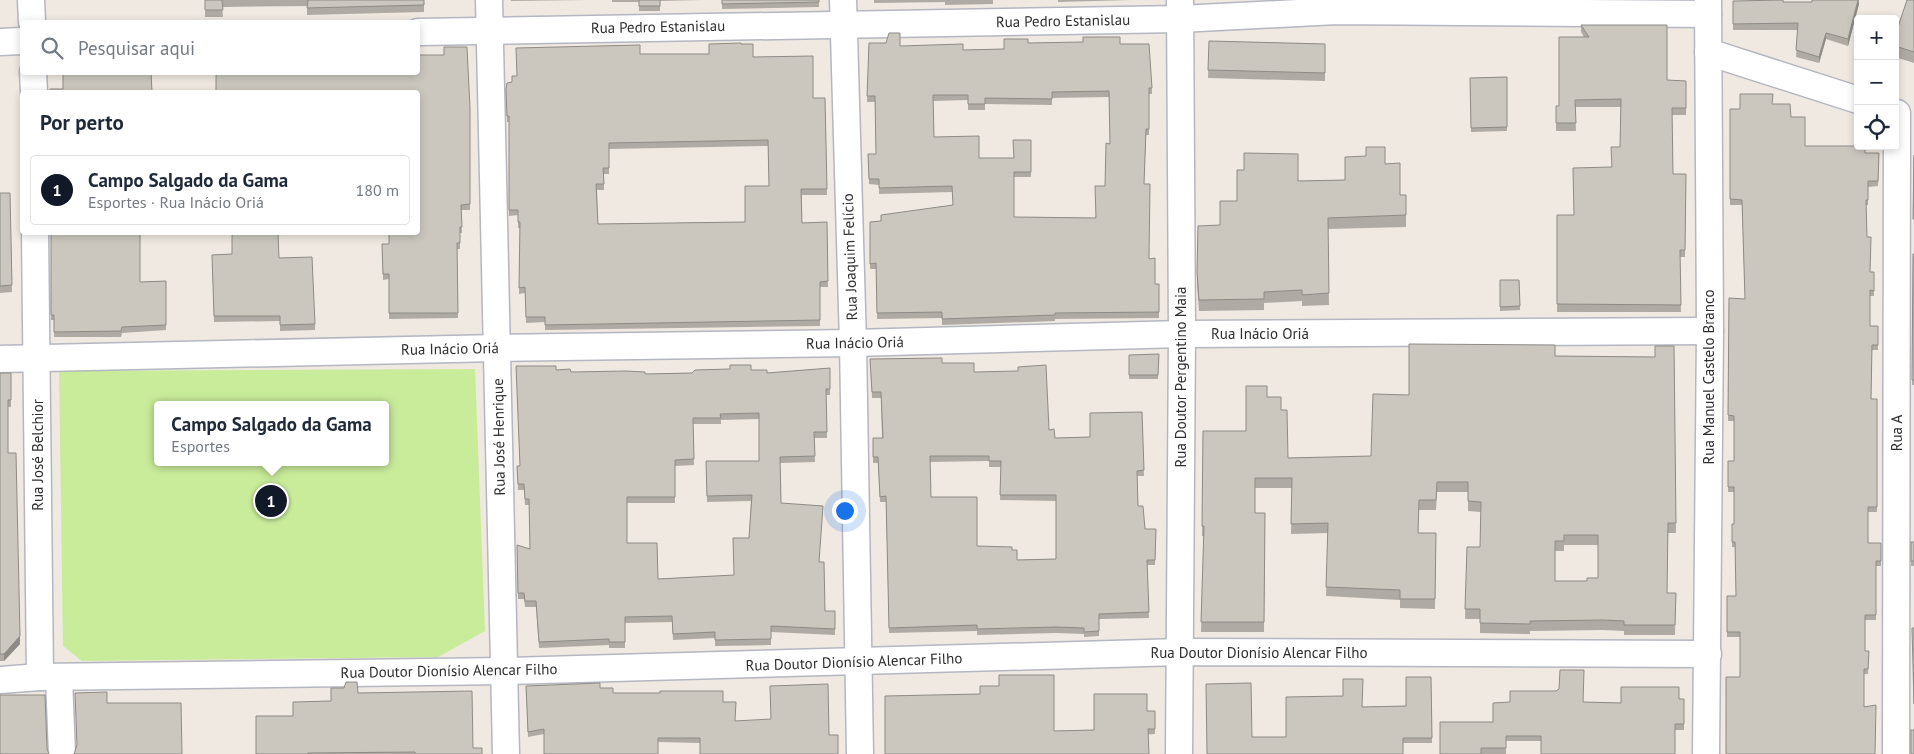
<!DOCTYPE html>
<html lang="pt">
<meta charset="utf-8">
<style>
body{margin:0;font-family:"PT Sans",sans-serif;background:#f6f6f7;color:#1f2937}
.controls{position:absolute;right:15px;top:15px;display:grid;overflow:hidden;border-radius:5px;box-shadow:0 2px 8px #0003}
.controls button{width:45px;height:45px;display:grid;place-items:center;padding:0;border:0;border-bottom:1px solid #e0e1e3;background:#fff;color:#1f2937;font:25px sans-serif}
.you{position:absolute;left:844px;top:510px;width:18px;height:18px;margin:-12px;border:4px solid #fff;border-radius:50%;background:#1a73e8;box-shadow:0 0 0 8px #1a73e833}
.badge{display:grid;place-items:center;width:32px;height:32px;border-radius:50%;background:#111827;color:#fff;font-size:16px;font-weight:700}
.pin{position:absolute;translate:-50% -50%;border:2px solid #fff;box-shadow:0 1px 5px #0006}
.popup{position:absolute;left:154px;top:401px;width:235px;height:65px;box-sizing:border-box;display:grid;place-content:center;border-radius:5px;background:#fff;filter:drop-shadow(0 1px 4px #0005);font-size:16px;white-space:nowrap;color:#747a83}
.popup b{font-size:19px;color:#1f2937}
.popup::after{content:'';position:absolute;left:50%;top:100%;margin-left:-10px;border:10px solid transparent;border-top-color:#fff}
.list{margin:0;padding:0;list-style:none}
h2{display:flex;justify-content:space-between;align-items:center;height:65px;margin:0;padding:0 20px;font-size:21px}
h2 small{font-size:16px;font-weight:400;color:#747a83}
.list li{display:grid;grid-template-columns:32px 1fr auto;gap:15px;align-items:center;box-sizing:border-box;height:70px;margin:0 10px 10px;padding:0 10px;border:1px solid #e0e1e3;border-radius:5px}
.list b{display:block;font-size:19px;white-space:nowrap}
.list p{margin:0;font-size:16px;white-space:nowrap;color:#747a83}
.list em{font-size:16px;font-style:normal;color:#747a83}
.icon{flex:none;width:28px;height:28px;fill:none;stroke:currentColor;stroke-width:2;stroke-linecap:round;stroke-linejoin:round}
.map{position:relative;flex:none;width:1914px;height:754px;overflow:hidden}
.search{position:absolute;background:#fff;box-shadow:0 2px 8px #0003;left:20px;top:20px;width:400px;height:55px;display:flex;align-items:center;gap:12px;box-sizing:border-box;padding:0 18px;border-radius:5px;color:#747a83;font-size:19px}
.panel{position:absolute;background:#fff;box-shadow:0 2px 8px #0003;left:20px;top:90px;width:400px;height:145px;border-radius:5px}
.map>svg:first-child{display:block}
</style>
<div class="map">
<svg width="1914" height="754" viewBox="0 0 1914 754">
<rect width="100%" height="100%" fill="#efe9e1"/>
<path fill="#c9ec9a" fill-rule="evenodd" d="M475 369 485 631 438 657 82 661 63 646 59 371ZM157 405H385V462H157Z"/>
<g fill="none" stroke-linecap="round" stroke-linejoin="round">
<g stroke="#b4b7c1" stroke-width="29">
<g id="minor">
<path d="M31 0 32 22"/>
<path d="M489 0 506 754"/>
<path d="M843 0 853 343 860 754"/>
<path d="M418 32 1180 19 1337 11 1708 14"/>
<path d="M0 42 22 41"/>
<path d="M1708 52 1858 100"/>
<path d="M33 72 34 92"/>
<path d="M35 232 40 677"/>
<path d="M0 359 497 348 853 343 1182 334 1710 331"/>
<path d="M59 678 62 754"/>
<path d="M0 680 40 677 505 671 1181 652 1708 654"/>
<path d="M1179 754 1182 334 1180 0"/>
<path d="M1706 754 1710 331 1708 0"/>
<path d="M1896 754 1897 113"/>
</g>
</g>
<use href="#minor" stroke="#fff" stroke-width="26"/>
</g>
<g fill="#afaba4" fill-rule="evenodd">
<path d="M205 0H424V12L307 15V6L222 7 223 17H205Z"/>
<path d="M511 0H587L511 1Z"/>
<path d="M612 0H702L660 1V11H639V2H612Z"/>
<path d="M722 0H819V7L722 9Z"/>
<path d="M874 0H993V4L945 5V2L874 3Z"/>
<path d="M1058 0H1131L1058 2Z"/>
<path d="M1821 0H1859V4L1848 46 1826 39 1819 63 1796 57 1798 30H1733V1L1783 2H1812Z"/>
<path d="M1914 0V63L1895 57V36Z"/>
<path d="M1581 25 1667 80 1686 81V115H1672L1673 174H1686L1685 257H1680L1681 312H1557V215H1574L1612 167 1620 147 1621 107H1575L1576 131H1556V106H1559L1584 37 1581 32Z"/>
<path d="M1209 41 1325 44V81L1208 78Z"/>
<path d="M869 43 900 46 963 50 1004 49 1028 43 1120 44 1152 88V94H1149V135H1146L1144 184 1149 259 1155 284H1159V318L1055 319V321L942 325V318L877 319 876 269H870V222L881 221 953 205 952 192 879 194V185L869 184 868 154H876L875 102H867ZM1109 97 1110 144 1105 186 1095 218 1014 217V177H1031V140L1014 158H979L934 137 933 101 968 100V110H985V104L1052 105V98Z"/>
<path d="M741 44 753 57 813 98H825L827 195H802V223L827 222 828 287H820V326L545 330V322L526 323 525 293 519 294 520 228H518V215L509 216V122H507L506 89 512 82 640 54H709ZM768 146 769 186 745 222 598 224 597 190H604V174H609V149Z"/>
<path d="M1507 77V131L1471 132 1470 78Z"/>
<path d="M1773 104 1791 117 1805 146 1865 153H1879L1878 186 1868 187V205H1866L1867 237 1870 272H1874V296H1870V326L1878 345V350H1872L1871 399H1877V512H1868V543H1881V566H1876V620H1865V651L1869 656 1868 674H1864V707L1875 754 1740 677V637H1727V596H1736L1735 547H1732V529L1734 524V492H1728V461H1734V421H1728L1729 298 1745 299 1742 205H1730V109H1740Z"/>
<path d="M470 108V210H461L462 233H460V249H457L458 318 389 319V279L383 280 382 250 389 244Z"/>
<path d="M1385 164 1400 195H1406V227L1328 229 1329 305 1302 306V301L1264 303V310L1199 311 1197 284V272L1220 225 1237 201 1298 181 1345 180Z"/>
<path d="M0 193H10L12 292 0 293Z"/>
<path d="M51 232 140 282 166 281V330L122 333 121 337H54V320H51Z"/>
<path d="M232 254 279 258 315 324V330L280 331V321L214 322 212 255Z"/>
<path d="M1913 254H1914V385H1912Z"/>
<path d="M1500 280H1519L1520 310 1500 311Z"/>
<path d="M1674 346 1676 533H1668L1667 593H1676L1675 635H1624V631L1603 630 1530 631V634L1480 633V619H1465L1467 547H1480L1481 512 1468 511V492H1437L1436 510H1419L1418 533H1436L1435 609 1400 608V600L1326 596 1328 533 1291 534 1292 488H1255V513H1265L1264 632H1201L1204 536H1202L1203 431H1246L1267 397 1281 410 1288 458 1371 456 1409 395 1555 356 1655 357ZM1564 545H1598V578L1587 581H1555V551H1564Z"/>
<path d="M1159 354 1158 379H1129V355Z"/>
<path d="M870 359 942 363 974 372 1049 430 1055 438 1090 437 1142 412 1144 476H1137L1138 506 1145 529H1156L1155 565H1147L1149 618 1099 619V636L1084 637V634L1056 633 977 635V631L889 633 886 502H880L878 463H873V438H882L881 398H872ZM989 461V467H1001L1000 500 1056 501V559L1017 560 1012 550 977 546 931 497 930 462Z"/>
<path d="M830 368V395H826L827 438H814L815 462 780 463 781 503 820 562 825 611H835V635L771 632V645L715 646V638L673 640 672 622 625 623V648H609V645L539 648 536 607H525L524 599H518L517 545 530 549 529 505H525L524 490H518L517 466H520L556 370 571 372 645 374 692 373 751 370 767 373ZM759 419V461H706L707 502 751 501 749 538 734 575 658 579 627 543V503H675V466L694 465 693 424H721V420Z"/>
<path d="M0 373H11V407H8V453L20 644 4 661H0Z"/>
<rect x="1911" y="542" width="3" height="24"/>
<path d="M1431 677 1432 743H1403L1286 737 1362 707 1406 706Z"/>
<path d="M526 686 600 688 613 693 723 702 735 721 829 735 700 743 658 742 544 734 528 737Z"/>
<path d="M358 693 473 748 482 754H256L293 716 331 701Z"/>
<path d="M980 694 1054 731 1094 730 1147 711H1155V734L885 754Z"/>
<path d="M1679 699H1684V730H1675L1541 741H1506V754H1440L1493 722 1583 702 1621 703Z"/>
</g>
<g fill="#8e8b86">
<path d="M1858 0 1859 4 1848 46V39Z"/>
<path d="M1826 33V39L1819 63V57Z"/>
<path d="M20 636V644L4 661V654Z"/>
</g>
<g fill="#cbc7bf" stroke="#8e8b86" fill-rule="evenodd">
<path d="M205 0H222L223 10H205Z"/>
<path d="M308 0H424V5L307 8Z"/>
<rect x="639" y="0" width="21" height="6"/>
<path d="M722 0H819V2L722 4Z"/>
<path d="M1783 0V2H1812V0H1858L1848 39 1826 33 1819 57 1796 50 1798 23 1733 24V1Z"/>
<path d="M1907 0H1914V52L1895 46V36Z"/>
<path d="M1581 25H1667V80L1686 81V108H1672L1673 174H1686L1685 250H1680L1681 305 1557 304V215H1574L1573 168 1612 167 1611 147H1620L1621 99 1575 100 1576 123H1556V106H1559V37H1589Z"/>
<path d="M889 33H900V46L963 44V50L1004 49V39H1028V43L1083 42V37H1120V44H1149L1152 88H1149V129H1146L1144 184H1150L1149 259 1155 258V284H1159V312L1055 313V315L942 319V312L877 313 876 263 870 264V222L881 221V215L953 205 952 186 879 188V179H869L868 154H876L875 96H867L869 43H886ZM1109 91 1110 144 1106 143 1105 186H1095L1096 218 1014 217V172H1031V140H1013L1014 158H979V136L934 137 933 95H968V104H985V98L1052 99V92Z"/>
<path d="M1209 41 1325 44V73L1208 70Z"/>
<path d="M741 43V44H753V57L813 56V98H825L827 189H801L802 223 827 222 828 281 820 282V320L545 325V317H526L525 287 519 288 520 222H518V210H509V116H507L506 89 507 83 512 82V76H517L516 48 640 45V54H709V44ZM768 140 769 186H745V222L598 224 596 184H604L603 168H609V143Z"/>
<path d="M444 47H467L470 108V204L461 205 462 227H460V243H457L458 313H389V274H383L382 244H389V232H418V92H216V72H418V55H444Z"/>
<path d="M63 72H151L152 92H50V89H63Z"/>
<path d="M1507 77V127L1471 128 1470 78Z"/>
<path d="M1740 94H1773L1772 104H1790L1791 117H1805V146H1865V153H1879L1878 181H1868V200H1866L1867 237H1871L1870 272H1874V291L1870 290V326H1878V345H1872L1871 399H1877V507H1868V543H1881V561H1876V615H1865V651H1869L1868 669H1864V707L1876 705 1875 754H1726V677H1740V632H1727V596H1736L1735 542H1732V524H1734V487H1728V461H1734V416L1728 415 1729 298 1745 299 1742 200 1730 199V109H1740Z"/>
<path d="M1366 147H1385V164L1400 163V195H1406V215L1328 218 1329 293 1302 295V290L1264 292V299L1199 300 1197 272 1198 226 1220 225V201H1237V170H1244V153L1298 154V181L1345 180V157L1366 156Z"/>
<path d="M1914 155V219H1913Z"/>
<path d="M0 193H10L12 285 0 286Z"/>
<path d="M51 232H140V282L166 281V325L122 327 121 331 54 332V315H51Z"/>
<path d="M232 232H278L279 258 312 257 315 324 280 325V316H214L212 255 232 254Z"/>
<path d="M1913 254H1914V380H1912Z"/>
<path d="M1500 280H1519L1520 306 1500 307Z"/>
<path d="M1409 344 1555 345V356L1655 357V346H1674L1676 523H1668L1667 593H1676L1675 625H1624V621L1603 620 1530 621V624L1480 623V609H1465L1467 547H1480L1481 502 1468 501V482H1437L1436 500H1419L1418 533H1436L1435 599H1400V590L1326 587 1328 523 1291 524 1292 478H1255V513H1265L1264 622H1201L1204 526H1202L1203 431H1246V386H1267V397H1281V410H1287L1288 458 1371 456 1373 394 1409 395ZM1564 535H1598V578H1587V581H1555V541H1564Z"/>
<path d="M1159 354 1158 375H1129V355Z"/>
<path d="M942 358V363H974V372L1018 371V367L1046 365 1049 430 1054 429 1055 438 1090 437V413L1142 412 1144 470 1137 471 1138 506H1143L1145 529H1156L1155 560H1147L1149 612 1099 614V631L1084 632V628L1056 627 977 629V625L889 628 886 496 880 497 878 457H873V438H883L881 392H872L870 359ZM930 456H989V461H1001L1000 495H1056V559L1017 560V550H1012V547L977 546V497H931Z"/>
<path d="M730 365H751V370H767V373L830 368V389H826L827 432H814L815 456 780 457 781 503 823 506 819 562H824L825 611H835V629L771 626V639L715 640V632L673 634 672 616 625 617V642H609V639L539 642 536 601H525L524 593H518L517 545 530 549 529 499H525L524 484H518L517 466H520L516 366H556V370L570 369 571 372 626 371 645 372V374L692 373 695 370 730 369ZM759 413V461H706L707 496 752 495 749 538H733L734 575 658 579 657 543H627V497H675V460L694 459 693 418H721L720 414Z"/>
<path d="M0 373H11V400H8V453H16L20 636 4 654H0Z"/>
<rect x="1911" y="542" width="3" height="19"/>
<path d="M1912 628H1914V704Z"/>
<path d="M1560 670H1584L1583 702 1621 703V687H1679V699H1684V724H1675V754H1541V736H1506V748H1481V754H1440V722H1493V703L1510 702V691H1556L1559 689Z"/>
<path d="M999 675H1054V731L1094 730V694H1147V711H1155V729H1148L1149 754H885V696L980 694V686H999Z"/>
<path d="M1406 677H1431L1432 738H1403V754H1207L1206 684 1251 683 1252 737H1286V697L1343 696V679H1363L1362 707 1406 706Z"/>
<path d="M346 682H357L358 693 472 691 473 748H482V754H415V752L308 753V754H256V716H293V702L331 701V688H344Z"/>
<path d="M600 683V688H613V693H660V691H723V702H736L735 721 771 719 770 686 828 684 829 735H838V754H700V738H658V754H544V729L528 732 526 686Z"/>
<path d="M107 692V703H181L182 754H74L77 745 75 693Z"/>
<path d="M0 695H45L47 749 49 754H0Z"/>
<rect x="1911" y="730" width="3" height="24"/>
</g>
<g text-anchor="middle" stroke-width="4" stroke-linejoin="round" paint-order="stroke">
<g font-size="15" fill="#2e2e2e" stroke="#fff">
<text transform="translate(1063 21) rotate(-1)" y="5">Rua Pedro Estanislau</text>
<text transform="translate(658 27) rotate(-1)" y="5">Rua Pedro Estanislau</text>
<text transform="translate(850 257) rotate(-92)" y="5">Rua Joaquim Felício</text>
<text x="1260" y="339">Rua Inácio Oriá</text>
<text transform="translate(855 343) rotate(-1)" y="5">Rua Inácio Oriá</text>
<text transform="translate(450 349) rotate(-1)" y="5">Rua Inácio Oriá</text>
<text transform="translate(1181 377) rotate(-90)" y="5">Rua Doutor Pergentino Maia</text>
<text transform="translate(1709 377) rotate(-90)" y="5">Rua Manuel Castelo Branco</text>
<text transform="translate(1897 433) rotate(-90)" y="5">Rua A</text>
<text transform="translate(499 437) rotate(-91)" y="5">Rua José Henrique</text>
<text transform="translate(38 455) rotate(-90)" y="5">Rua José Belchior</text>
<text x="1259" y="658">Rua Doutor Dionísio Alencar Filho</text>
<text transform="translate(854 662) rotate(-2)" y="5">Rua Doutor Dionísio Alencar Filho</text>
<text transform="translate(449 671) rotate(-1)" y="5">Rua Doutor Dionísio Alencar Filho</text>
</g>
</g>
</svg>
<div class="controls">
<button>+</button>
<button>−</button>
<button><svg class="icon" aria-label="locate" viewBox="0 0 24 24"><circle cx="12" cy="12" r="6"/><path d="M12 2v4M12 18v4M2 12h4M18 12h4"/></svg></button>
</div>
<div class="you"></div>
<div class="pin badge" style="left:271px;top:501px">1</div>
<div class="popup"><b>Campo Salgado da Gama</b>Esportes</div>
<div class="search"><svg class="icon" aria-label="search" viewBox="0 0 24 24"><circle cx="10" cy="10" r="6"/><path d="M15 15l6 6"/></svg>Pesquisar aqui</div>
<section class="panel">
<h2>Por perto<small></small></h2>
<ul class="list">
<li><span class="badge">1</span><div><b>Campo Salgado da Gama</b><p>Esportes · Rua Inácio Oriá</p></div><em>180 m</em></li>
</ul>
</section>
</div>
